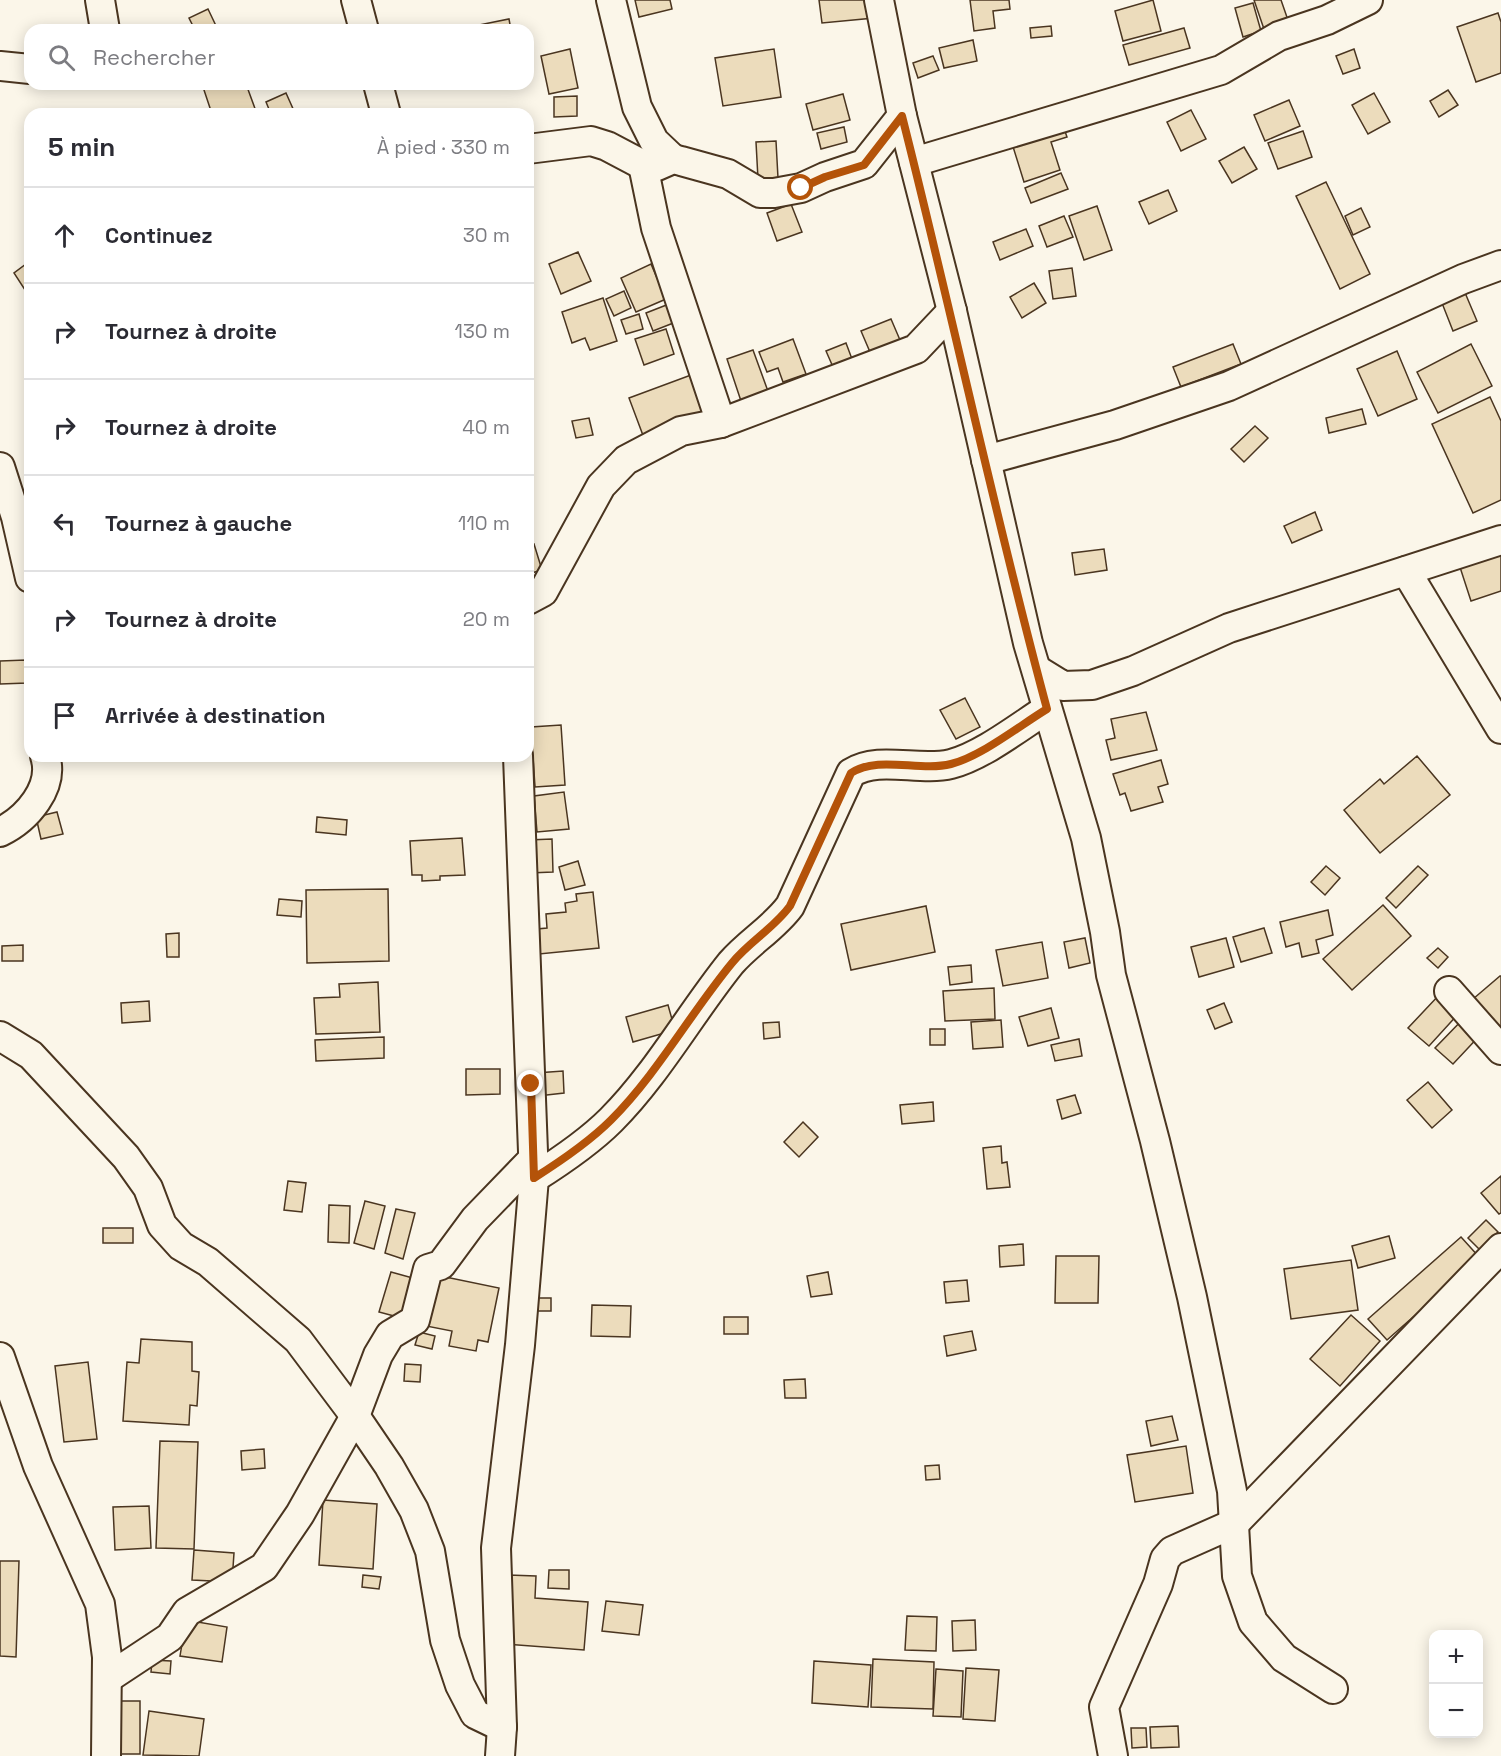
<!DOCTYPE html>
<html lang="fr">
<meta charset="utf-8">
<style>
body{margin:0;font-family:"Space Grotesk",sans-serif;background:#f7f7f7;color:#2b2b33}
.controls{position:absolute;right:18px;bottom:18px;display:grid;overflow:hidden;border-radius:12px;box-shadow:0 3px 15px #0003}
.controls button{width:54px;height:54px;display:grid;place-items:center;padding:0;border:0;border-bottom:2px solid #e1e1e2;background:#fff;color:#2b2b33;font:30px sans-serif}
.stop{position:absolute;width:18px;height:18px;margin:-14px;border:4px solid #b45309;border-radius:50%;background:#fff}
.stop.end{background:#b45309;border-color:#fff;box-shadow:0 2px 6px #0008}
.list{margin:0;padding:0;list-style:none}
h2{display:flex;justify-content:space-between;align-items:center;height:78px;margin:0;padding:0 24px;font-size:26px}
h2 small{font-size:20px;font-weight:400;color:#7c7c81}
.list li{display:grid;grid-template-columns:39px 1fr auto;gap:18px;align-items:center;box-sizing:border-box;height:96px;padding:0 24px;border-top:2px solid #e1e1e2}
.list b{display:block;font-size:22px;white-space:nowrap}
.list em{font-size:20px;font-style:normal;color:#7c7c81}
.icon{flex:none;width:33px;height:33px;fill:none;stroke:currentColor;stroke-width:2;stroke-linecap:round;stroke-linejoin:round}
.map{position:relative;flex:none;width:1501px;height:1756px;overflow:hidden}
.search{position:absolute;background:#fff;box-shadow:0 3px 15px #0003;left:24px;top:24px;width:510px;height:66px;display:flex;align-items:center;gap:15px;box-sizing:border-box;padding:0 21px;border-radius:18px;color:#7c7c81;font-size:22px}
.panel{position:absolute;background:#fff;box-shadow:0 3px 15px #0003;left:24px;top:108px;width:510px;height:654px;border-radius:18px}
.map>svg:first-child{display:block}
</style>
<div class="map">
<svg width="1501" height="1756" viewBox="0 0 1501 1756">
<rect width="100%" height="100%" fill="#fbf6e9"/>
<g fill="#ecdcbc" stroke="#4a3520" stroke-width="1.5">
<path d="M635 0H670L672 9 639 17Z"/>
<path d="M819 0H873L874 18 822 23Z"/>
<path d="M970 0H1009L1010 9 993 11 995 28 974 31Z"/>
<path d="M1153 0 1161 31 1123 41 1115 11Z"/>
<path d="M1254 0H1281L1289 23 1265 32Z"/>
<path d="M1253 3 1261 31 1243 37 1235 8Z"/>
<path d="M208 9 218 30H195L189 18Z"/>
<path d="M1498 13 1501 22V73L1476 82 1457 27Z"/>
<path d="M509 19 511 30H470L469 27Z"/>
<path d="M1051 26 1052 36 1031 38 1030 28Z"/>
<path d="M1184 28 1190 48 1129 65 1123 45Z"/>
<path d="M973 40 977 61 944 68 939 48Z"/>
<path d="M570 49 578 88 549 94 541 56Z"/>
<path d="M774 49 781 97 723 106 715 58Z"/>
<path d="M1354 49 1360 68 1343 74 1336 56Z"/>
<path d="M933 56 939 70 918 78 913 63Z"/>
<path d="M202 84H246L257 114H212Z"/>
<path d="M1448 90 1458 105 1439 117 1430 101Z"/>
<path d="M286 93 294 111 288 114H271L266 102Z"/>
<path d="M1374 93 1390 122 1368 134 1352 105Z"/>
<path d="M843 94 850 120 813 130 806 104Z"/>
<path d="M577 96V116L554 117V97Z"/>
<path d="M1289 100 1300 126 1265 141 1254 115Z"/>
<path d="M1191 110 1206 139 1181 151 1167 122Z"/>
<path d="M1061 120 1067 137 1051 142 1060 170 1024 182 1010 137Z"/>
<path d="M844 127 847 142 821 149 817 133Z"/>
<path d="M1303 131 1312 157 1278 169 1268 143Z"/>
<path d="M776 141 778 178 758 179 756 142Z"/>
<path d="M1244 147 1257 169 1232 183 1219 161Z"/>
<path d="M1061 173 1068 189 1031 203 1025 188Z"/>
<path d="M1326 182 1370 274 1340 289 1296 196Z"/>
<path d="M1168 190 1177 211 1149 224 1139 202Z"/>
<path d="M791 204 802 232 777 241 767 213Z"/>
<path d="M1097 206 1112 250 1084 260 1069 216Z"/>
<path d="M1361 208 1370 227 1353 235 1345 216Z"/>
<path d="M1064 216 1073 237 1047 247 1039 226Z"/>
<path d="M1026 229 1033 246 1000 260 993 242Z"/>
<path d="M578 252 591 281 561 294 549 264Z"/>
<path d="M30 261V291L27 293 14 273Z"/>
<path d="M651 264 666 299 636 312 621 278Z"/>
<path d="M1072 268 1076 296 1053 299 1049 271Z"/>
<path d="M1034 283 1046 303 1022 318 1010 297Z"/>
<path d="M1463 288 1477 321 1453 331 1440 298Z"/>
<path d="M624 291 631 308 614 316 606 299Z"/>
<path d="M603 298 617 341 590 350 585 338 572 343 562 312Z"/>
<path d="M674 302 681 320 653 331 646 313Z"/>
<path d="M639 314 643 329 626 334 621 320Z"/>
<path d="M891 319 900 340 870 352 861 331Z"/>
<path d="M666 329 674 354 644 365 635 339Z"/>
<path d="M793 339 806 374 783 382 778 368 767 372 759 352Z"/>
<path d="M846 343 852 359 833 367 826 351Z"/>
<path d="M1233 344 1241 364 1181 387 1173 367Z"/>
<path d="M1471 344 1492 386 1438 413 1417 372Z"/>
<path d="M753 350 769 394 742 404 727 359Z"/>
<path d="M1397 351 1417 399 1378 416 1357 369Z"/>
<path d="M691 375 706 415 644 438 629 398Z"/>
<path d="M1490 397 1501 421V500L1473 513 1432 424Z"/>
<path d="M1362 409 1366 424 1329 433 1326 418Z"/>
<path d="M589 418 593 435 576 438 572 421Z"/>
<path d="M1255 426 1268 438 1244 462 1231 449Z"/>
<path d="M1315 512 1322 530 1292 543 1284 526Z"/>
<path d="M534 544 542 570 528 574V546Z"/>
<path d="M1501 544V591L1471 601 1457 558Z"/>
<path d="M1104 549 1107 570 1075 575 1072 553Z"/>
<path d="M26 660 27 683 0 684V661Z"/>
<path d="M965 698 980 727 956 739 940 710Z"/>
<path d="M1146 712 1157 750 1111 760 1106 740 1115 738 1111 719Z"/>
<path d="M561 725 565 785 535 787 531 727Z"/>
<path d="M1417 756 1450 795 1380 853 1344 810 1380 779 1384 784Z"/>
<path d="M1161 760 1168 784 1158 787 1163 802 1131 811 1125 793 1120 795 1113 774Z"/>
<path d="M564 792 569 829 537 832 534 796Z"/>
<path d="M57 812 63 834 41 839 36 817Z"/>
<path d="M317 817 347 820 346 835 316 832Z"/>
<path d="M462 838 465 875 440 876V880L422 881V875H412L410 841Z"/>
<path d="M552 839 553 872 529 873 528 840Z"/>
<path d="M578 861 585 885 565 890 559 867Z"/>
<path d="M1326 866 1340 878 1325 895 1311 882Z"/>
<path d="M1418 866 1428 875 1396 908 1386 898Z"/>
<path d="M388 889 389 961 307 963 306 890Z"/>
<path d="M593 892 599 948 539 954 537 929 547 928 546 914 566 912 565 903 577 901 576 894Z"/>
<path d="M279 899 302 901 301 917 277 915Z"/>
<path d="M1383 905 1411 936 1352 990 1323 959Z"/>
<path d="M926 906 935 952 851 970 841 924Z"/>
<path d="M1328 910 1333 935 1316 940 1319 953 1302 957 1299 943 1286 947 1280 922Z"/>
<path d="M1264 928 1272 953 1241 962 1233 937Z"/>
<path d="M179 933V957H167L166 934Z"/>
<path d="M1085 938 1090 963 1069 968 1064 942Z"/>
<path d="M1226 938 1234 967 1199 977 1191 947Z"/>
<path d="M1042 942 1048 978 1003 986 996 950Z"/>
<path d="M23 945V961H2V946Z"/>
<path d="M1438 948 1448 957 1438 968 1427 958Z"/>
<path d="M971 965 972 982 950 985 948 967Z"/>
<path d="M1500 976H1501V1047L1466 1005Z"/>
<path d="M378 982 380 1032 316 1034 314 998 340 997 339 984Z"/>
<path d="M994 988 995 1019 945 1021 943 991Z"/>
<path d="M1440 994 1460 1012 1429 1046 1408 1028Z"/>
<path d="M149 1001 150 1021 122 1023 121 1003Z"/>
<path d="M1224 1003 1232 1022 1215 1029 1207 1010Z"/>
<path d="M668 1005 675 1030 633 1042 626 1017Z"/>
<path d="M1051 1008 1059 1038 1028 1046 1019 1017Z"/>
<path d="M1466 1016 1483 1032 1453 1064 1435 1048Z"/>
<path d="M1001 1020 1003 1047 973 1049 971 1022Z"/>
<path d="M779 1022 780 1037 764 1039 763 1023Z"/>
<rect x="930" y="1029" width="15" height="16"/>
<path d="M384 1037V1058L316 1061 315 1040Z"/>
<path d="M1079 1039 1082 1056 1055 1061 1051 1045Z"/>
<path d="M466 1069H500V1094L466 1095Z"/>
<path d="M563 1071 564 1093 538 1096 536 1073Z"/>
<path d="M1428 1082 1452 1110 1432 1128 1407 1100Z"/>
<path d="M1075 1095 1081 1113 1062 1119 1057 1100Z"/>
<path d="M933 1102 934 1121 902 1124 900 1105Z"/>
<path d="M803 1122 818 1137 799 1157 784 1142Z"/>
<path d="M1001 1146 1002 1163 1007 1162 1010 1187 987 1189 983 1148Z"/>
<path d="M1501 1176V1213L1499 1214 1481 1193Z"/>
<path d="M288 1181 306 1183 302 1212 284 1210Z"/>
<path d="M365 1201 385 1206 374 1249 354 1243Z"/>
<path d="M329 1205 350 1206 349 1243 328 1242Z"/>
<path d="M396 1209 415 1213 403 1259 385 1253Z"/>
<path d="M1486 1220 1498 1232 1480 1250 1468 1238Z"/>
<rect x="103" y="1228" width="30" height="15"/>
<path d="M1389 1236 1395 1258 1358 1268 1352 1246Z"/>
<path d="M1461 1237 1480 1258 1387 1340 1368 1319Z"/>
<path d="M1023 1244 1024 1265 1000 1267 999 1246Z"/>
<path d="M1056 1256H1099L1098 1303H1055Z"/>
<path d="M1351 1260 1358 1310 1291 1319 1284 1269Z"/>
<path d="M391 1272 420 1280 409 1320 379 1312Z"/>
<path d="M828 1272 832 1294 811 1297 807 1276Z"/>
<path d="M431 1274 499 1288 488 1342 478 1340 476 1351 449 1346 452 1331 421 1325Z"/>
<path d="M967 1280 969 1301 946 1303 944 1282Z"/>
<rect x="535" y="1298" width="16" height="13"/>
<path d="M592 1305 631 1306 630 1337 591 1336Z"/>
<path d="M1351 1315 1380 1341 1340 1386 1310 1359Z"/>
<rect x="724" y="1317" width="24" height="17"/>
<path d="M972 1331 976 1350 947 1356 944 1336Z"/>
<path d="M419 1332 435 1336 432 1349 415 1345Z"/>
<path d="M141 1339 192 1342V1371L199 1372 197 1406 190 1405 189 1425 123 1421 127 1362 139 1363Z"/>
<path d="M88 1362 97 1439 64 1442 55 1366Z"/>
<path d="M405 1364 421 1365 420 1382 404 1381Z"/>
<path d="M805 1379 806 1398H785L784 1380Z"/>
<path d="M1172 1416 1178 1440 1151 1446 1146 1421Z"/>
<path d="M160 1441 198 1442 194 1549 156 1548Z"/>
<path d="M1186 1446 1193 1493 1135 1502 1127 1455Z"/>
<path d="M264 1449 265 1468 242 1470 241 1451Z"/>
<path d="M939 1465 940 1479 926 1480 925 1466Z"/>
<path d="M323 1500 377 1504 373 1569 319 1565Z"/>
<path d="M149 1506 151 1548 115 1550 113 1507Z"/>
<path d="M194 1550 234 1553 232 1582 192 1580Z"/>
<path d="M0 1561H19L16 1657 0 1656Z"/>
<path d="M549 1570H569V1589L548 1588Z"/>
<path d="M363 1575 381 1577 379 1589 362 1587Z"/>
<path d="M508 1575 536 1576 535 1598 588 1602 584 1650 504 1644Z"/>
<path d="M606 1601 643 1605 639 1635 602 1631Z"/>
<path d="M907 1616 937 1617 936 1651 905 1650Z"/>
<path d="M186 1620 227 1627 222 1662 180 1656Z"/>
<path d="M975 1620 976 1650 953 1651 952 1621Z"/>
<path d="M873 1659 934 1662 933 1709 871 1707Z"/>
<path d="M152 1660 171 1661 170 1674 151 1672Z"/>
<path d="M814 1661 871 1665 868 1707 812 1703Z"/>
<path d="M966 1668 999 1670 995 1721 963 1719Z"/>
<path d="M936 1669 963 1671 961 1717 933 1716Z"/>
<rect x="114" y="1701" width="26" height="53"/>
<path d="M149 1711 204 1719 199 1756 143 1755Z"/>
<path d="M1178 1726 1179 1747 1151 1748 1150 1727Z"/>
<path d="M1131 1728H1146L1147 1747 1132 1748Z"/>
</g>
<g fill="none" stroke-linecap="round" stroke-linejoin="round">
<g stroke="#4a3520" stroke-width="32">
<g id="street">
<path d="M100 0 105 30"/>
<path d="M356 0 364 30"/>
<path d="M611 0 637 107 654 141 673 159"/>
<path d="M879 0 902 116 952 311 1028 643 1086 838 1105 932 1111 975 1155 1141 1192 1297 1232 1491 1237 1576 1253 1622 1284 1658 1333 1689"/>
<path d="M0 66 30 69"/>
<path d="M378 84 386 114"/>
<path d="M528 149 591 141 607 146 643 165 657 166 673 159 681 161 728 174 760 193H774L801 188 825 177 864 164 902 116"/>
<path d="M914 162 1221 70 1279 36 1327 20 1368 0"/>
<path d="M643 165 656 228 721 423"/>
<path d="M986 460 1115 425 1229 386 1463 279 1501 265"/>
<path d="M0 467 16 517 30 578"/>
<path d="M1406 571 1501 729"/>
<path d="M528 600 543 592 601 486 626 460 681 431 721 423 916 349 952 311"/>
<path d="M1037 670 1063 686 1092 685 1133 671 1229 628 1501 540"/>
<path d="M0 832C27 819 55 787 45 756"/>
<path d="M1449 991 1501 1050"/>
<path d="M0 1036 31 1055 126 1157 148 1188 162 1225 181 1246 208 1262 298 1340 355 1416 389 1466 414 1510 430 1551 445 1640 460 1685 475 1714 502 1727"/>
<path d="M534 1178C561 1161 588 1143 611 1120 657 1074 690 1014 731 963 749 942 774 928 790 906L851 773C879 755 919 772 951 764 982 756 1019 727 1047 709"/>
<path d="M0 1357 38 1466 100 1604 107 1657 106 1756"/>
<path d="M108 1678 170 1637 187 1612 264 1567 300 1514 355 1416 378 1355 390 1335 415 1320 428 1269 441 1265 475 1219 534 1158"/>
<path d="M500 1756 502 1727 496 1548 520 1345 534 1178 518 756"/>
<path d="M1113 1756 1104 1707 1158 1584 1165 1559 1172 1551 1235 1523 1501 1248"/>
</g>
</g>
<use href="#street" stroke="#fbf6e9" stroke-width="28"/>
</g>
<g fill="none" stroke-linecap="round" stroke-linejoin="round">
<path stroke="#b45309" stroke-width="8" d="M531 1084 534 1178C561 1161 588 1143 611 1120 657 1074 690 1014 732 963 749 942 774 928 790 906L851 773C879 755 919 772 951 764 982 756 1019 726 1047 709 994 513 952 313 902 116L864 165 825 177 801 188"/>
</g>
</svg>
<div class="controls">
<button>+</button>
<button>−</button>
</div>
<div class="stop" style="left:801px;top:188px"></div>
<div class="stop end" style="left:531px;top:1084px"></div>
<div class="search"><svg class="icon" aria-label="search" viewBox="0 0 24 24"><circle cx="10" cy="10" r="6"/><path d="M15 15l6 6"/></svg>Rechercher</div>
<section class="panel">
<h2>5 min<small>À pied · 330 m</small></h2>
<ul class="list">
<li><svg class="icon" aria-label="ahead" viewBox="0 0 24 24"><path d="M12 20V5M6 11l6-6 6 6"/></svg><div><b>Continuez</b></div><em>30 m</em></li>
<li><svg class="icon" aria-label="right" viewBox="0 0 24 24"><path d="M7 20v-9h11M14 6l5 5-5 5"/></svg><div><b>Tournez à droite</b></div><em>130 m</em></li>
<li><svg class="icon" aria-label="right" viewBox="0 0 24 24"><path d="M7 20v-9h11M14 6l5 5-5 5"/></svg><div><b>Tournez à droite</b></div><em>40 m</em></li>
<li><svg class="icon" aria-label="left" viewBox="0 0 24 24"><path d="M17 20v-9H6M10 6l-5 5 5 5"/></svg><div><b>Tournez à gauche</b></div><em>110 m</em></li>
<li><svg class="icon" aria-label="right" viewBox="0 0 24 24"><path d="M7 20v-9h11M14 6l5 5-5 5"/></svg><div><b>Tournez à droite</b></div><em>20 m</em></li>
<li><svg class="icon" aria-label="arrive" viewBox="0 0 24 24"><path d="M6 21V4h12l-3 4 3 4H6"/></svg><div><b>Arrivée à destination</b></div></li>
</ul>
</section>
</div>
